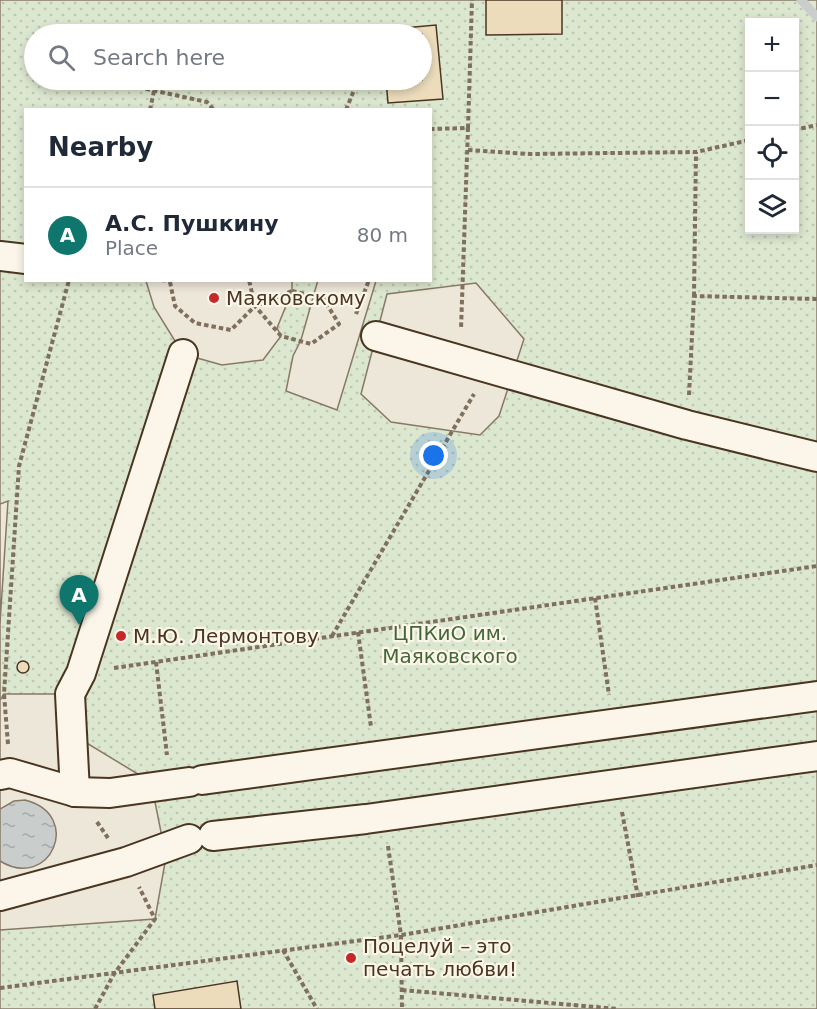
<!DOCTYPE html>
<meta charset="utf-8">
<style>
body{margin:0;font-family:"DejaVu Sans",sans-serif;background:#f6f6f7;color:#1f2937}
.controls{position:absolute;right:18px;top:18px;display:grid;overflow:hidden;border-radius:0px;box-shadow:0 3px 9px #0003}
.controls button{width:54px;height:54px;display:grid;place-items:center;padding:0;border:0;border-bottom:2px solid #e0e1e3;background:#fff;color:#1f2937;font:30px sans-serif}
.you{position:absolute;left:434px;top:456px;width:21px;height:21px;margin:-15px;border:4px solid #fff;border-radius:50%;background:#1a73e8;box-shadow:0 0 0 9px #1a73e833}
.badge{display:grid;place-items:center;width:39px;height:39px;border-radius:50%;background:#0f766e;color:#fff;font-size:20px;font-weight:700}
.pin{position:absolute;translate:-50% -50px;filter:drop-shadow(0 2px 3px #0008)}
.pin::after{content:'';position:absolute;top:32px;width:21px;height:18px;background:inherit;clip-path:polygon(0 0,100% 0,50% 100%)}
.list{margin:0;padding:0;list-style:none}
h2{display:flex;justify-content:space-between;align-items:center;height:78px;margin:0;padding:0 24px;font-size:26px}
h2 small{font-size:20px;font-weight:400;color:#747a83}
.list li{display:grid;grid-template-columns:39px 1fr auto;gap:18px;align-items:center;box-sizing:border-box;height:96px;padding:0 24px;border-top:2px solid #e0e1e3}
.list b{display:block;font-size:22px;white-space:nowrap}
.list p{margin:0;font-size:20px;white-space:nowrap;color:#747a83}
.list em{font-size:20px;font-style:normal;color:#747a83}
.icon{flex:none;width:33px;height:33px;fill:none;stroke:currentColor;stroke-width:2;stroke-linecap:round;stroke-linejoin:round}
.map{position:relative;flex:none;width:817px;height:1009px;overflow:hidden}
.search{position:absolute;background:#fff;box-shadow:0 3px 9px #0003;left:24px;top:24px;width:408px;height:66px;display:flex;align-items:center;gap:15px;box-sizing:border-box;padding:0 21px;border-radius:33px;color:#747a83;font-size:22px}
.panel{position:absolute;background:#fff;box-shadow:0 3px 9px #0003;left:24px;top:108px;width:408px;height:174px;border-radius:0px}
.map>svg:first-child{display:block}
</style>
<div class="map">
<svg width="817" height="1009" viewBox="0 0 817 1009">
<defs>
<pattern id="park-dots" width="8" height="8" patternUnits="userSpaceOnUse" patternTransform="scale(1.5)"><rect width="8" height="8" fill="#dce7d0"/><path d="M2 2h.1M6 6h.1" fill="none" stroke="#bec7b2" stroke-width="1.8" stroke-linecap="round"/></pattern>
<pattern id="water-ripples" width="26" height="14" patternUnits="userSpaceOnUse" patternTransform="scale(1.5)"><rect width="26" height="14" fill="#c9cecd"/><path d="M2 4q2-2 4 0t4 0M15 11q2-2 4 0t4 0" fill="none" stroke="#a5a8a6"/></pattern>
</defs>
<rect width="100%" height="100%" fill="#fbf6e9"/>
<path fill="url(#park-dots)" stroke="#887966" stroke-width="1.5" fill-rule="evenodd" d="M0 0H817V1009H0ZM750 22H794V230H750ZM34 34H422V80H34ZM26 110H430V280H26Z"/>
<g fill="#ede7d9" stroke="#887966" stroke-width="1.5">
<path d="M318 280 376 281 337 410 286 391 293 356 301 340Z"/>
<path d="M146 281H292V291L277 328 281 336 263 360 222 365 183 354 154 307Z"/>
<path d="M476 283 524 339 499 416 480 435 391 422 361 394 387 294Z"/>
<path d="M8 501 0 623V504Z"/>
<path d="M4 694H70L80 739 151 782 166 857 155 919 0 930V700Z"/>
</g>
<path fill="url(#water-ripples)" stroke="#887966" stroke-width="1.5" d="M25 800C84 815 50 892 0 861V809L14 801Z"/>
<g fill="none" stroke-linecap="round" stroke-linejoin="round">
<path stroke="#c9cecd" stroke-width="9" d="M801 0 817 17"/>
</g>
<g fill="#ecdcbc" stroke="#4a3520" stroke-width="1.5">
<path d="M486 0H562V34L486 35Z"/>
<path d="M436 25 443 99 388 103 386 80H422V34H382V30Z"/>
<circle cx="23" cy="667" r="6"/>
<path d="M237 981 241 1009H155L153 995Z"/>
</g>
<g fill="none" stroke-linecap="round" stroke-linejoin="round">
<g stroke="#4a3520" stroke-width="32">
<g id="street">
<path d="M0 256 26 259"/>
<path d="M376 336 687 425 817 457"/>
<path d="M0 775 10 773 75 792 110 793 189 782"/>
<path d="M202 780 817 696"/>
<path d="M75 792 70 694 81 673 183 354"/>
<path d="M213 836 366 819 817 756"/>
<path d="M0 896 126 862 189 839"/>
</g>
</g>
<g stroke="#7f6f5c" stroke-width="4" stroke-dasharray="4.5 3" stroke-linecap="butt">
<path d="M117 80 142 88 207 102 214 110"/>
<path d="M150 110 154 91"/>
<path d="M346 110 358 80"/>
<path d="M468 128 472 0"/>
<path d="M430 129 468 128 461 329"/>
<path d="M794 130 817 125"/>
<path d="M468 150 530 154 696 152 750 140"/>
<path d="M161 280 170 281"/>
<path d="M170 282 175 306 195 323 231 330 255 306 249 280"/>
<path d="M292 291 323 298 339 324 311 344 281 336 255 306Z"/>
<path d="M694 296 696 152"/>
<path d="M356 314 369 280"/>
<path d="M689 395 694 296 817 299"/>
<path d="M595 598 609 695"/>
<path d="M358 632 371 727"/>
<path d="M332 636 474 394"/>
<path d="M156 662 167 755"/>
<path d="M114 668 817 566"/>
<path d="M8 744 4 694 19 466 69 280"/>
<path d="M622 812 638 897"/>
<path d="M97 822 108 838"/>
<path d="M388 846 401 935 402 1009"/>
<path d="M283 950 317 1009"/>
<path d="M0 988 401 935 817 865"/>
<path d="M402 990 618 1009"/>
<path d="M95 1009 114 974 155 919 139 887"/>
</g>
<use href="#street" stroke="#fbf6e9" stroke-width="28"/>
</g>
<g fill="#c62828" stroke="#fbf6e9" stroke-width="2">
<circle cx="214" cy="298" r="6"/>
<circle cx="121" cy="636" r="6"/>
<circle cx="351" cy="958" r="6"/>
</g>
<g text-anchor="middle" stroke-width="4.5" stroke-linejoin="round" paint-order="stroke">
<g font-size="20" fill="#4a3520" stroke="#fbf6e9" text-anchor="start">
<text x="226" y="305">Маяковскому</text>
<text x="133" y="643">М.Ю. Лермонтову</text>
<text x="363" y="953">Поцелуй – это<tspan x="363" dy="23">печать любви!</tspan></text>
</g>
<g font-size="20" fill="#436837" stroke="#fbf6e9">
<text x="450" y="640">ЦПКиО им.<tspan x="450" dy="23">Маяковского</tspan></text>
</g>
</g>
</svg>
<div class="controls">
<button>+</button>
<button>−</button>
<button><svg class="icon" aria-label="locate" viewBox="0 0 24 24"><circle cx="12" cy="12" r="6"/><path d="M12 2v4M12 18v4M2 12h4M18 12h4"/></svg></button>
<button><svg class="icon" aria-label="layers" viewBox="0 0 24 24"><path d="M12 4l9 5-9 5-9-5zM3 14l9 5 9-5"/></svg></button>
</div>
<div class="you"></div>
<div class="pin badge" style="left:79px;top:625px">A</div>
<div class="search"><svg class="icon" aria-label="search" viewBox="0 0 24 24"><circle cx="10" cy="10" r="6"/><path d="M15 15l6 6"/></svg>Search here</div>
<section class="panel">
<h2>Nearby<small></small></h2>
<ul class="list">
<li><span class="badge">A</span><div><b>А.С. Пушкину</b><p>Place</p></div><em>80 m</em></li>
</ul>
</section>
</div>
